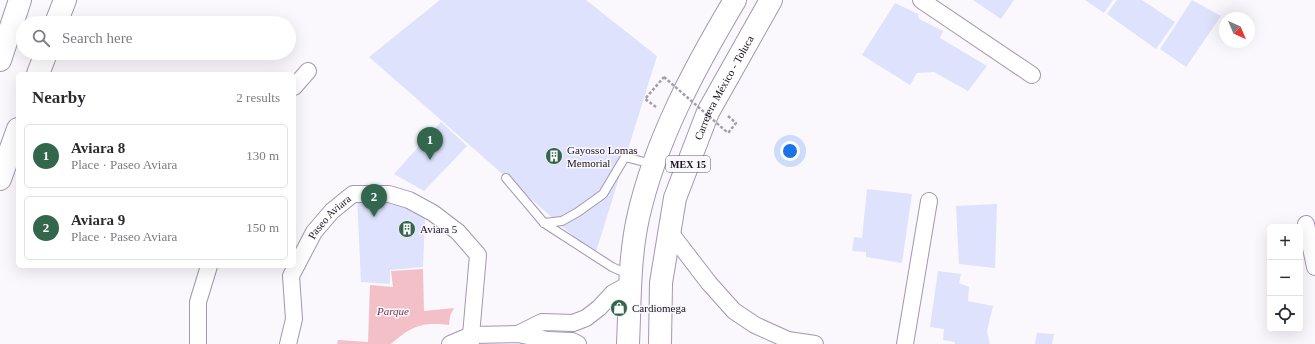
<!DOCTYPE html>
<meta charset="utf-8">
<style>
body{margin:0;font-family:"Times New Roman",serif;background:#f2f2f3;color:#2b2b33}
.controls{position:absolute;right:12px;bottom:12px;display:grid;overflow:hidden;border-radius:6px;box-shadow:0 4px 16px #0002}
.controls button{width:36px;height:36px;display:grid;place-items:center;padding:0;border:0;border-bottom:1px solid #e1e1e2;background:#fff;color:#2b2b33;font:20px sans-serif}
.compass{position:absolute;left:1219px;top:12px;width:36px;height:36px;border-radius:50%;background:#fff;box-shadow:0 4px 16px #0002;rotate:136deg}
.you{position:absolute;left:790px;top:151px;width:14px;height:14px;margin:-10px;border:3px solid #fff;border-radius:50%;background:#1a73e8;box-shadow:0 0 0 6px #1a73e833}
.badge{display:grid;place-items:center;width:26px;height:26px;border-radius:50%;background:#32674d;color:#fff;font-size:13px;font-weight:700}
.pin{position:absolute;translate:-50% -33px;filter:drop-shadow(0 1px 2px #0008)}
.pin::after{content:'';position:absolute;top:21px;width:14px;height:12px;background:inherit;clip-path:polygon(0 0,100% 0,50% 100%)}
.list{margin:0;padding:0;list-style:none}
h2{display:flex;justify-content:space-between;align-items:center;height:52px;margin:0;padding:0 16px;font-size:17px}
h2 small{font-size:13px;font-weight:400;color:#7c7c81}
.list li{display:grid;grid-template-columns:26px 1fr auto;gap:12px;align-items:center;box-sizing:border-box;height:64px;margin:0 8px 8px;padding:0 8px;border:1px solid #e1e1e2;border-radius:6px}
.list b{display:block;font-size:15px;white-space:nowrap}
.list p{margin:0;font-size:13px;white-space:nowrap;color:#7c7c81}
.list em{font-size:13px;font-style:normal;color:#7c7c81}
.icon{flex:none;width:22px;height:22px;fill:none;stroke:currentColor;stroke-width:2;stroke-linecap:round;stroke-linejoin:round}
.map{position:relative;flex:none;width:1315px;height:344px;overflow:hidden}
.search{position:absolute;background:#fff;box-shadow:0 4px 16px #0002;left:16px;top:16px;width:280px;height:44px;display:flex;align-items:center;gap:10px;box-sizing:border-box;padding:0 14px;border-radius:22px;color:#7c7c81;font-size:15px}
.panel{position:absolute;background:#fff;box-shadow:0 4px 16px #0002;left:16px;top:72px;width:280px;height:196px;border-radius:6px}
.map>svg:first-child{display:block}
</style>
<div class="map">
<svg width="1315" height="344" viewBox="0 0 1315 344">
<rect width="100%" height="100%" fill="#faf7fd"/>
<path fill="#f3c0c7" d="M423 269 424 311 454 308 450 316 449 325C421 322 412 326 391 344H337L338 340 368 342 370 285 393 287 391 271Z"/>
<g fill="#dee2fc">
<path d="M440 0H586L657 56 595 255 369 57Z"/>
<path d="M973 0H1014L1001 19Z"/>
<path d="M1085 0H1113L1104 13Z"/>
<path d="M1117 0H1142L1175 22 1156 49 1107 14Z"/>
<path d="M1192 0 1221 16 1186 67 1160 49Z"/>
<path d="M895 3 918 14 919 19 943 31 940 38 987 66 968 91 934 72 917 73 910 85 862 55Z"/>
<path d="M441 122 467 146 424 191 394 174Z"/>
<path d="M867 189 912 194 902 263 866 257V252L852 251 854 237 862 238Z"/>
<path d="M357 194H389L425 219 423 267 390 270V284L361 282Z"/>
<path d="M997 204 995 268 959 264 956 206Z"/>
<path d="M938 271 961 274 959 283 969 287 968 301 993 306 987 331 990 344H955V342L943 340 944 329 930 327Z"/>
<path d="M1037 333 1054 334 1052 344H1035Z"/>
</g>
<g fill="none" stroke-linecap="round" stroke-linejoin="round">
<g stroke="#a595b2" stroke-width="10">
<g id="lane">
<path d="M506 178 544 223 612 267 630 275"/>
<path d="M544 223 562 221 578 212 603 194 625 157 652 164"/>
</g>
</g>
<g stroke="#a595b2" stroke-width="18">
<g id="street">
<path d="M921 0 1032 75"/>
<path d="M294 87 308 71"/>
<path d="M1306 224 1315 267"/>
<path d="M669 231 709 283 734 311 755 325 788 340 815 344"/>
<path d="M518 334 542 322 573 323 586 318 599 308 613 293 631 283"/>
<path d="M198 344V302L209 266"/>
<path id="s1" d="M288 344 294 319 291 276 314 232 332 211 353 194H389L409 200 433 213 458 232 478 255 471 335V344"/>
<path d="M450 344 471 335 518 334 548 340 572 341 578 344"/>
<path d="M905 344 929 201"/>
</g>
</g>
<g stroke="#a595b2" stroke-width="24">
<g id="secondary">
<path d="M56 23 65 0"/>
<path d="M0 60 20 0"/>
<path d="M38 74 46 53"/>
<path d="M0 179 18 129"/>
</g>
</g>
<g stroke="#a595b2" stroke-width="24">
<g id="primary">
<path d="M628 344C630 302 629 259 638 218 655 141 695 67 735 0"/>
<path id="s2" d="M660 344 661 283 675 198 708 112 771 0"/>
</g>
</g>
<g stroke="#a39ea6" stroke-width="2.5" stroke-dasharray="3 2" stroke-linecap="butt">
<path d="M656 107 645 99 664 77"/>
<path d="M728 116 736 123 728 133"/>
</g>
<use href="#lane" stroke="#fff" stroke-width="8"/>
<use href="#street" stroke="#fff" stroke-width="16"/>
<use href="#secondary" stroke="#fff" stroke-width="22"/>
<use href="#primary" stroke="#fff" stroke-width="22"/>
<path stroke="#a39ea6" stroke-width="2.5" stroke-dasharray="3 2" stroke-linecap="butt" d="M664 77 728 133"/>
</g>
<defs>
<g id="building-disc" transform="scale(0.9)"><circle r="9.5" fill="#32674d" stroke="#faf7fd"/><path d="M-4-6H4V6H1V3H-1V6H-4ZM-2.5-4.3h1.7v1.8h-1.7ZM.8-4.3h1.7v1.8H.8ZM-2.5-1h1.7V.8h-1.7ZM.8-1h1.7V.8H.8Z" fill="#fff"/></g>
<g id="shop-disc" transform="scale(0.9)"><circle r="9.5" fill="#32674d" stroke="#faf7fd"/><path d="M-5-2.5h2.3a2.7 3.5 0 0 1 5.4 0H5L5.5 6h-11ZM-1.5-2.5h3a1.5 2.3 0 0 0-3 0Z" fill="#fff"/></g>
</defs>
<g fill-rule="evenodd">
<use href="#building-disc" x="554" y="156"/>
<use href="#building-disc" x="407" y="229"/>
<use href="#shop-disc" x="619" y="308"/>
</g>
<g text-anchor="middle" stroke-width="3" stroke-linejoin="round" paint-order="stroke">
<rect fill="#faf7fd" stroke="#5c5760" stroke-width="1" x="666" y="156" width="44" height="16" rx="3"/>
<g font-size="10" font-weight="bold" fill="#18121d">
<text x="688" y="168">MEX 15</text>
</g>
<g font-size="11" fill="#18121d" stroke="#faf7fd">
<text dy="4" stroke="none"><textPath href="#s2" startOffset="268">Carretera México - Toluca</textPath></text>
<text dy="4" stroke="none"><textPath href="#s1" startOffset="140">Paseo Aviara</textPath></text>
</g>
<g font-size="11" fill="#18121d" stroke="#faf7fd" text-anchor="start">
<text x="567" y="154">Gayosso Lomas<tspan x="567" dy="13">Memorial</tspan></text>
<text x="420" y="233">Aviara 5</text>
<text x="632" y="312">Cardiomega</text>
</g>
<g font-size="11" font-style="italic" fill="#7b3443" stroke="#faf7fd">
<text x="393" y="315">Parque</text>
</g>
</g>
</svg>
<div class="controls">
<button>+</button>
<button>−</button>
<button><svg class="icon" aria-label="locate" viewBox="0 0 24 24"><circle cx="12" cy="12" r="6"/><path d="M12 2v4M12 18v4M2 12h4M18 12h4"/></svg></button>
</div>
<svg class="compass" viewBox="-18 -18 36 36"><path d="M0-13l5 13h-10z" fill="#e53935"/><path d="M0 13l5-13h-10z" fill="#7c7c81"/></svg>
<div class="you"></div>
<div class="pin badge" style="left:430px;top:160px">1</div>
<div class="pin badge" style="left:374px;top:217px">2</div>
<div class="search"><svg class="icon" aria-label="search" viewBox="0 0 24 24"><circle cx="10" cy="10" r="6"/><path d="M15 15l6 6"/></svg>Search here</div>
<section class="panel">
<h2>Nearby<small>2 results</small></h2>
<ul class="list">
<li><span class="badge">1</span><div><b>Aviara 8</b><p>Place · Paseo Aviara</p></div><em>130 m</em></li>
<li><span class="badge">2</span><div><b>Aviara 9</b><p>Place · Paseo Aviara</p></div><em>150 m</em></li>
</ul>
</section>
</div>
